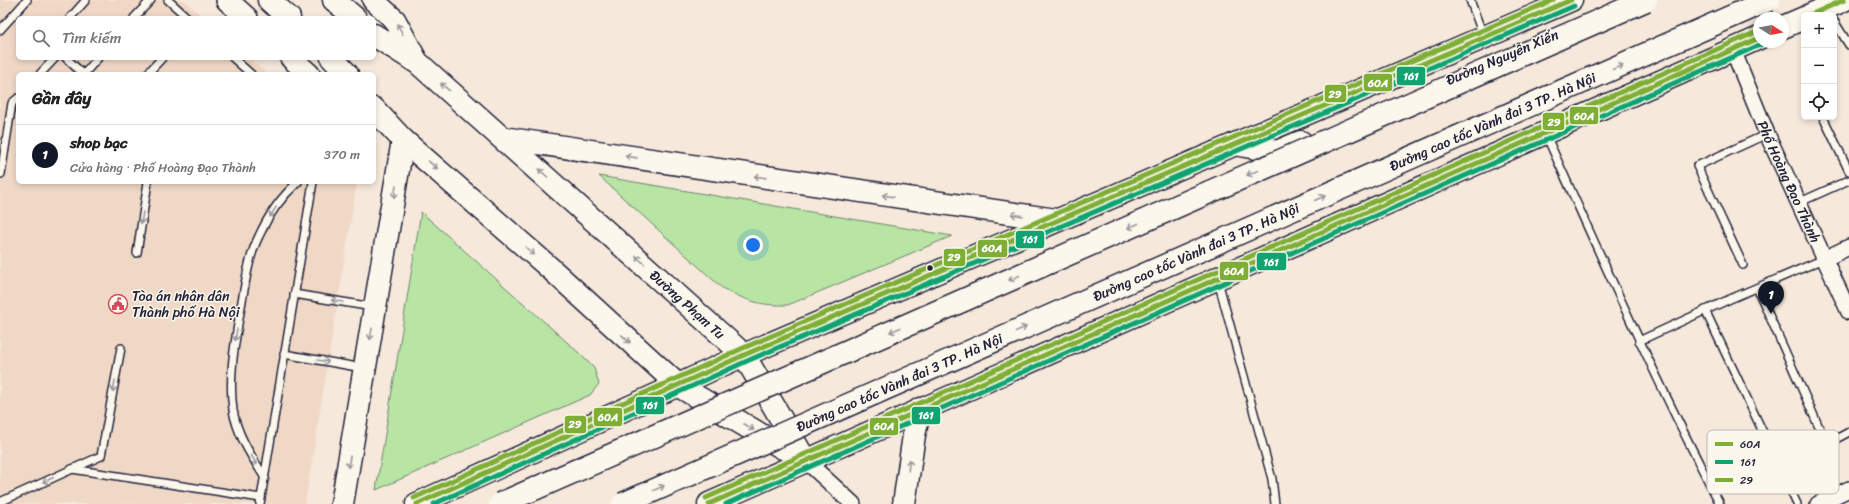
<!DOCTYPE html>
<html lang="vi">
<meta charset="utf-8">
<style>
body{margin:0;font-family:Sriracha,sans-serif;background:#f2f2f2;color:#222}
.controls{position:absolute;right:12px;top:12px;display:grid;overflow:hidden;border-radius:6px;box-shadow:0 2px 6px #0003}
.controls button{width:36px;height:36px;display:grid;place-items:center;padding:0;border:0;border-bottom:1px solid #e0e0e0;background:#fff;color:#222;font:20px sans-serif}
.compass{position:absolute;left:1753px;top:12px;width:36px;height:36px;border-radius:50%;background:#fff;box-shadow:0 2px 6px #0003;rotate:101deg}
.you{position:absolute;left:753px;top:245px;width:14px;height:14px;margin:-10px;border:3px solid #fff;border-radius:50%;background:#1a73e8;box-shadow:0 0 0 6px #1a73e833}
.badge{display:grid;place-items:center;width:26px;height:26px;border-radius:50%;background:#111827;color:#fff;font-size:13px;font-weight:700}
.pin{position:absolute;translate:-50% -33px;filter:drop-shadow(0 1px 2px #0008)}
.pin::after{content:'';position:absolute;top:21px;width:14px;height:12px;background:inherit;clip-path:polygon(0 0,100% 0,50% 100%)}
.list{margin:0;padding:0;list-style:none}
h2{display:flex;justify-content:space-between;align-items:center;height:52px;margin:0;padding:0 16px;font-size:17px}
h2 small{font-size:13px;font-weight:400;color:#767676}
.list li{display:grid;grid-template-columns:26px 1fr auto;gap:12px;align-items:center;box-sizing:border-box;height:60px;padding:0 16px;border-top:1px solid #e0e0e0}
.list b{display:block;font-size:15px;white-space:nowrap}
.list p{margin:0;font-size:13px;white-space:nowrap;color:#767676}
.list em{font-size:13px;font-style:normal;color:#767676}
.icon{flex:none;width:22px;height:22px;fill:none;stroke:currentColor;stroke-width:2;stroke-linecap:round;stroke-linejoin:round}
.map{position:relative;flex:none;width:1849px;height:504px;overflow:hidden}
.search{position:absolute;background:#fff;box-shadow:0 2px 6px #0003;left:16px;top:16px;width:360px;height:44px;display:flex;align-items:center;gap:10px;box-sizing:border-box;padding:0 14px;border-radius:6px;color:#767676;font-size:15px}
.panel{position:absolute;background:#fff;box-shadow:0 2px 6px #0003;left:16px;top:72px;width:360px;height:112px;border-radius:6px}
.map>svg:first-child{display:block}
</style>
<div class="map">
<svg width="1849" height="504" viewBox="0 0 1849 504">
<rect width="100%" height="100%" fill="#f6e9db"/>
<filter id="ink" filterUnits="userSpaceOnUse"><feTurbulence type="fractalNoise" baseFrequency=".025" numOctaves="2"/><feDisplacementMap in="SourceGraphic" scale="8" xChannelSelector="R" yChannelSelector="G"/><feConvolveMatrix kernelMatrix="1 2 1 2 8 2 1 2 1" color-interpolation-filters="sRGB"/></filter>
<g filter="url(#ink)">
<path fill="#f0d8c6" d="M0 0H184L204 18H18V58H249L267 74H18V182H357L305 504H0Z"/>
<g fill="#b8e5a3" stroke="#6d846f">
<path d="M599 176 952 236 788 305C760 306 747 301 722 288Z"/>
<path d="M421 212 577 351 594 368 599 384 590 395 376 490Z"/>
</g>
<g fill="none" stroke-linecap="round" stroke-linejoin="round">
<g stroke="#22223b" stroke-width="10">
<g id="lane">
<path d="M168 0 188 18"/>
<path d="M1470 0 1483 35"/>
<path d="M70 18 86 0"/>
<path d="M134 18 151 0"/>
<path d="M1834 21 1849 45"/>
<path d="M0 30 27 0"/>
<path d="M66 58 83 74"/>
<path d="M233 58 251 74"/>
<path d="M40 74 55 58"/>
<path d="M84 74 98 58"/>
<path d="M147 74 162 58"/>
<path d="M1823 117 1849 171"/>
<path d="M1546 135C1602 259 1657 383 1720 504"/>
<path d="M1 174 12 103 18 98"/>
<path d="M1798 203 1849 180"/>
<path d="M137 253 148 182"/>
<path d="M1743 265 1697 166 1767 134"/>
<path d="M1218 281 1272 479 1275 504"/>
<path d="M1757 288 1826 443"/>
<path d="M294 294 373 307"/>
<path d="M1705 310 1797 504"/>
<path d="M1639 341 1730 299 1824 259"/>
<path d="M284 354 363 368"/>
<path d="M1810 453 1849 432"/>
<path d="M1775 458 1823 436"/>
<path d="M72 469 261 498"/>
<path d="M265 478C252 457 237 435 233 410 228 373 236 337 242 301 246 279 249 256 259 236 268 216 281 197 298 182"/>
<path d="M0 502 101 456 121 348"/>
<path d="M260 504 313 182"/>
</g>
</g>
<g stroke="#22223b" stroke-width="18">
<g id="street">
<path id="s1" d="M1733 50 1767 134 1849 312"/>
<path d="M1824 259 1849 247"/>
<path d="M805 460 853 504"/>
<path d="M1818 504 1849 489"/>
</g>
</g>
<g stroke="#22223b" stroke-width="24">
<g id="secondary">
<path d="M227 0 247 18"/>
<path d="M373 0 395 20 418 63"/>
<path d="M291 58 309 74"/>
</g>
</g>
<g stroke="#22223b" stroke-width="25">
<g id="primary">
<path d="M1810 15 1844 0"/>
<path d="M1783 27 1804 18"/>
<path d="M1235 144 1277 152 1301 142"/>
<path d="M417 504 744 355 1571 0"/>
<path d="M709 504 1759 38"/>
<path d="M904 504 914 435 920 409"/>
</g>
</g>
<g stroke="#22223b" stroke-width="25">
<g id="highway">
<path d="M269 0 289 18"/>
<path d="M334 0 355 18"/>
<path id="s2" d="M374 35 418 63 744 355 805 460"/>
<path d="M332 58 347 74"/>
<path d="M374 109 403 140 551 269 679 386 783 448"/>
<path d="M503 138 1056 220"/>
<path d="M342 504 403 140"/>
</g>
</g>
<use href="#lane" stroke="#fbf7ec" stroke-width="7"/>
<use href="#street" stroke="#fbf7ec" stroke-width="15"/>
<use href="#secondary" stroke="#fbf7ec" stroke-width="21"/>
<use href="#primary" stroke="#fbf7ec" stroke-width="22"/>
<use href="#highway" stroke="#fbf7ec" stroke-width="22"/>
<g stroke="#22223b" stroke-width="25" stroke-linecap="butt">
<g id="highway-bridge">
<path d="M500 504 1646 0"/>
<path id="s3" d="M623 504 1769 0"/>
</g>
</g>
<use href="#highway-bridge" stroke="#fbf7ec" stroke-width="22"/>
<g stroke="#fbf7ec" stroke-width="8">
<g id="bus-1">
<path d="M1810 15 1844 0"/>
<path d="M417 504 744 355 1571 0"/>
<path d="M709 504 1759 38"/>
</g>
</g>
<g stroke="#fbf7ec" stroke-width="8">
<g id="bus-2">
<path d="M434 504 747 361 1574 6"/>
<path d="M726 504 1762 44"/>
</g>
</g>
<g stroke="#fbf7ec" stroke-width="8">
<g id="bus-3">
<path d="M414 498 741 349 1553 0"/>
<path d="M706 498 1756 32"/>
</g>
</g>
<use href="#bus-1" stroke="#7eae34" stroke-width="5"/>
<use href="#bus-2" stroke="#11a471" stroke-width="5"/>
<use href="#bus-3" stroke="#7eae34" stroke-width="5"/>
</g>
<defs><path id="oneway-shaft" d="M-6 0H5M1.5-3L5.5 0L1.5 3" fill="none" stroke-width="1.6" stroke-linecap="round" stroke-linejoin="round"/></defs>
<g stroke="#99979c">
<use href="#oneway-shaft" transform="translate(400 29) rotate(-118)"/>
<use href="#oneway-shaft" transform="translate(1618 67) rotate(-24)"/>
<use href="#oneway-shaft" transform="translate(445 87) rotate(-139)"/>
<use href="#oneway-shaft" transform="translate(631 157) rotate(-172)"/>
<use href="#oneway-shaft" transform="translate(433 165) rotate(41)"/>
<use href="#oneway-shaft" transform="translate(543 173) rotate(-138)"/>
<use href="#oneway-shaft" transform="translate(1252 173) rotate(156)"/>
<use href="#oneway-shaft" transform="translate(760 177) rotate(-172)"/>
<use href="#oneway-shaft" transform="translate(395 192) rotate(100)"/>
<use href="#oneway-shaft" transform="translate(888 196) rotate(-172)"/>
<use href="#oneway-shaft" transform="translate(1320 198) rotate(-24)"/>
<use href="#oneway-shaft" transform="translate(273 212) rotate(122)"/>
<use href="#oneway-shaft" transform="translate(1017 215) rotate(-172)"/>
<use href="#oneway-shaft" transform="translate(142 218) rotate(99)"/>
<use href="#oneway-shaft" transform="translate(1133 226) rotate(156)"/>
<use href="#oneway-shaft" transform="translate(530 251) rotate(41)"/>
<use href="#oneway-shaft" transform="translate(640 260) rotate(-138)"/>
<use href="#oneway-shaft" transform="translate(1014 278) rotate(156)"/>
<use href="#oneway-shaft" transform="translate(337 301) rotate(-170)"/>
<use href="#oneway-shaft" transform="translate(1021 329) rotate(-24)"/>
<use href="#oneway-shaft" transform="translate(895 330) rotate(156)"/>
<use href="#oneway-shaft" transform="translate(371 334) rotate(100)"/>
<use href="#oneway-shaft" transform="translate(236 335) rotate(100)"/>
<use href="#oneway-shaft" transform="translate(626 339) rotate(43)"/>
<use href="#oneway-shaft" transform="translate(323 361) rotate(9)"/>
<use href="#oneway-shaft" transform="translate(114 386) rotate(100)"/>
<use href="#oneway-shaft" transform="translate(749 427) rotate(31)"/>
<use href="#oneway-shaft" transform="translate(254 460) rotate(60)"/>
<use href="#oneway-shaft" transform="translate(349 462) rotate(100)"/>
<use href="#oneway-shaft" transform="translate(909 465) rotate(-82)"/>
<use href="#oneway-shaft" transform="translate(48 480) rotate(155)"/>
<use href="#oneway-shaft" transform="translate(659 488) rotate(-24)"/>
</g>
</g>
<defs>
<g id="civic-ring" transform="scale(1)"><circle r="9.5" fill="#fbf7ec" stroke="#d1495b" stroke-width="1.5"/><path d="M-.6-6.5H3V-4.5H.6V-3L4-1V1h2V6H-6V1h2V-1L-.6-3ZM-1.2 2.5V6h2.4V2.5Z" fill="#d1495b"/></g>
</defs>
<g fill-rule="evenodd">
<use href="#civic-ring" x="118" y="304"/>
</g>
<circle fill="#22223b" stroke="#fbf7ec" stroke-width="1.5" cx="930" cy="268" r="3.5"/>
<g text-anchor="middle" stroke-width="3" stroke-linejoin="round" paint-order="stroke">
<g font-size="14" fill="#22223b" stroke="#fbf7ec">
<text transform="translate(1502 57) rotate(-23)" y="5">Đường Nguyễn Xiển</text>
<text dy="5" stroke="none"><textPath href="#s3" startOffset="950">Đường cao tốc Vành đai 3 TP. Hà Nội</textPath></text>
<text dy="5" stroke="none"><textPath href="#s1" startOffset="143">Phố Hoàng Đạo Thành</textPath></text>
<text dy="5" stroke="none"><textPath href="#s3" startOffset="626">Đường cao tốc Vành đai 3 TP. Hà Nội</textPath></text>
<text dy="5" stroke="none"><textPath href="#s2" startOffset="414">Đường Phạm Tu</textPath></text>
<text dy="5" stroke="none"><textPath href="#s3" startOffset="302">Đường cao tốc Vành đai 3 TP. Hà Nội</textPath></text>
</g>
<g font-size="14" fill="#22223b" stroke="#fbf7ec" text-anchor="start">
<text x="132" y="301">Tòa án nhân dân<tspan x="132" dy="16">Thành phố Hà Nội</tspan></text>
</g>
</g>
<rect x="1707" y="430" width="132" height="64" rx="6" fill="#fbf7ec" stroke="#bab7b7" stroke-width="1"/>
<rect x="1715" y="442" width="18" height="4" fill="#7eae34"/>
<rect x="1715" y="460" width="18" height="4" fill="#11a471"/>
<rect x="1715" y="478" width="18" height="4" fill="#7eae34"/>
<g font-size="11" fill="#22223b">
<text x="1740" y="448">60A</text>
<text x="1740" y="466">161</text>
<text x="1740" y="484">29</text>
</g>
<g stroke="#fbf7ec" stroke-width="1.5">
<rect x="1396" y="66" width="30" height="20" rx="4" fill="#11a471"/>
<rect x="1363" y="73" width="30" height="19" rx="4" fill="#7eae34"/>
<rect x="1324" y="84" width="23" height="19" rx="4" fill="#7eae34"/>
<rect x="1569" y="106" width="30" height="19" rx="4" fill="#7eae34"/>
<rect x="1542" y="112" width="23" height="19" rx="4" fill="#7eae34"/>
<rect x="1015" y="230" width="30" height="19" rx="4" fill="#11a471"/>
<rect x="977" y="239" width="31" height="19" rx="4" fill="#7eae34"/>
<rect x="943" y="248" width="23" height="19" rx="4" fill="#7eae34"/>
<rect x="1256" y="252" width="31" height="19" rx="4" fill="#11a471"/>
<rect x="1219" y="261" width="30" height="20" rx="4" fill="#7eae34"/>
<rect x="635" y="396" width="30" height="19" rx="4" fill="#11a471"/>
<rect x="911" y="406" width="30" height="19" rx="4" fill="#11a471"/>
<rect x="593" y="407" width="30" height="20" rx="4" fill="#7eae34"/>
<rect x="564" y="415" width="23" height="19" rx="4" fill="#7eae34"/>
<rect x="869" y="417" width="30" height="19" rx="4" fill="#7eae34"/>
</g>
<g font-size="11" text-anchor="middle" font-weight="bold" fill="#fff">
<text x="1411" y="80">161</text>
<text x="1378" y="87">60A</text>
<text x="1335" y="98">29</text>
<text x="1584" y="120">60A</text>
<text x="1554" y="126">29</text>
<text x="1030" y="243">161</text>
<text x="992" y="252">60A</text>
<text x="954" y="261">29</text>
<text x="1271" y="266">161</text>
<text x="1234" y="275">60A</text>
<text x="650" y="409">161</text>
<text x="926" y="419">161</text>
<text x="608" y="421">60A</text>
<text x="575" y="428">29</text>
<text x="884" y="430">60A</text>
</g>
</svg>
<div class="controls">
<button>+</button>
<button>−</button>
<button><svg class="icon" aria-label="locate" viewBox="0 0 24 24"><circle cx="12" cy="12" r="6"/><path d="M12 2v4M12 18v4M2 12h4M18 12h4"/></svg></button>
</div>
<svg class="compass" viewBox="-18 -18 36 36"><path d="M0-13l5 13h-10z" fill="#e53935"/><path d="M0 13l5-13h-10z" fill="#767676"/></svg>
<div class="you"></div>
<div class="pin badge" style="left:1771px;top:314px">1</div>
<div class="search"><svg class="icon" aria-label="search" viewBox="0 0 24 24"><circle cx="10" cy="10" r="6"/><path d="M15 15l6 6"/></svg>Tìm kiếm</div>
<section class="panel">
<h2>Gần đây<small></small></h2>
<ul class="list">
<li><span class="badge">1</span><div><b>shop bạc</b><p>Cửa hàng · Phố Hoàng Đạo Thành</p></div><em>370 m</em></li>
</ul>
</section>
</div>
